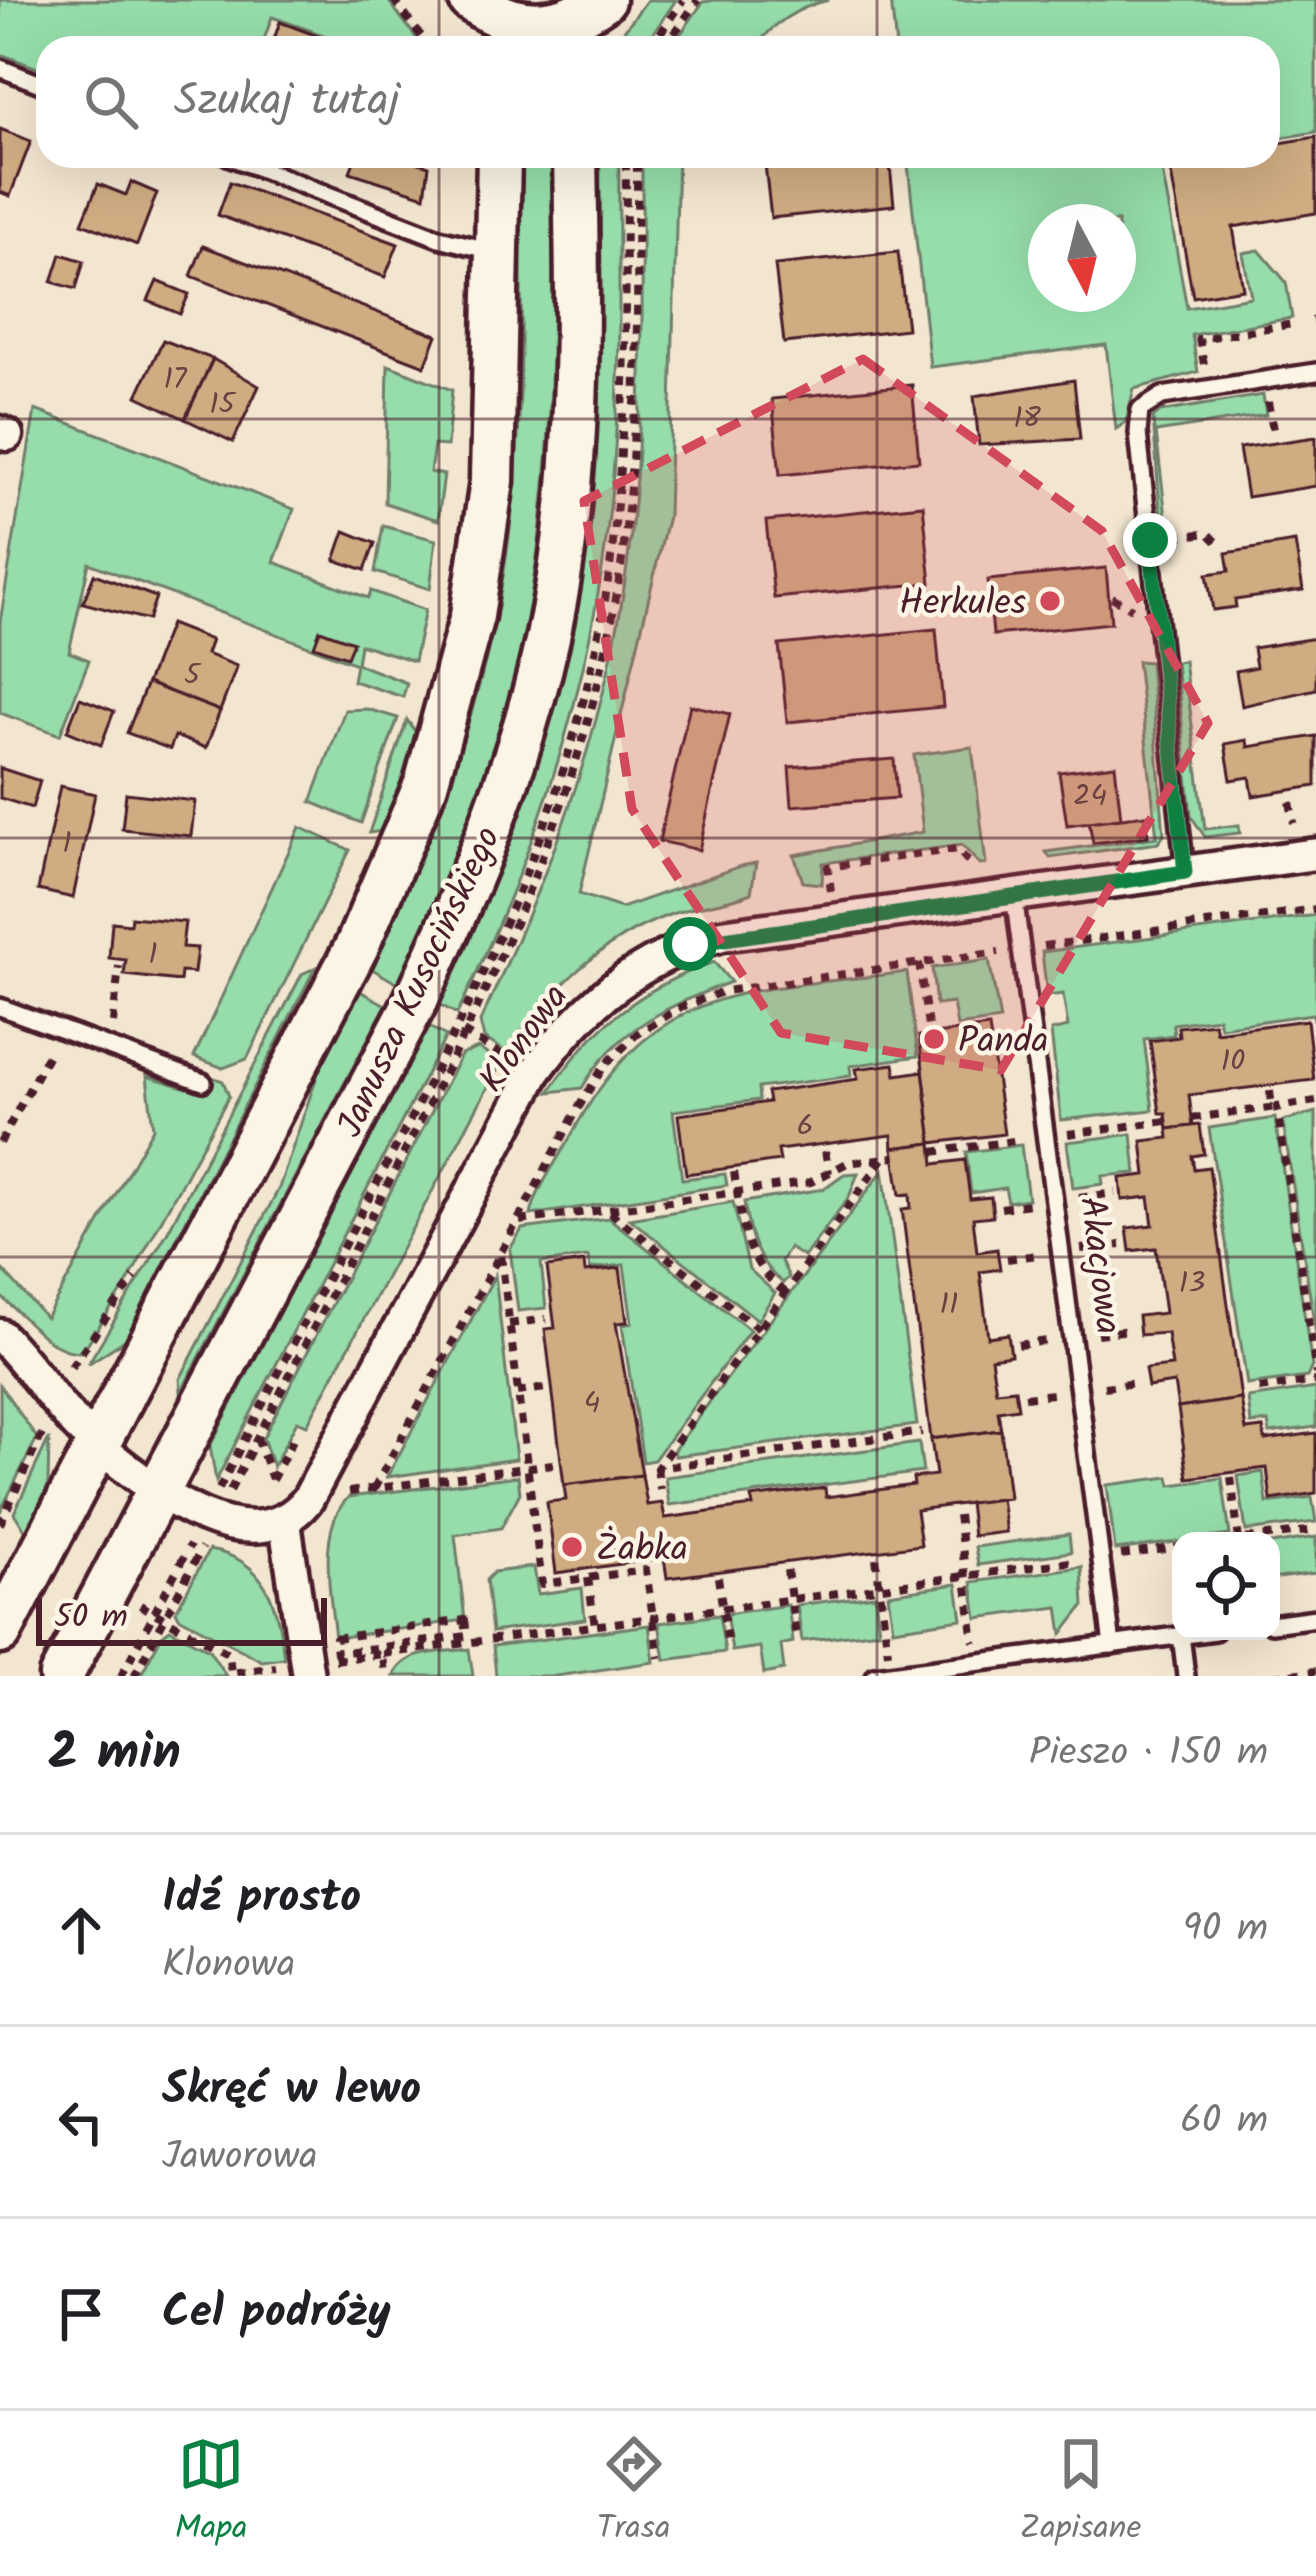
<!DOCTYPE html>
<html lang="pl">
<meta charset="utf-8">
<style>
body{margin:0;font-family:Kalam,sans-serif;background:#f6f6f6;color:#202124}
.controls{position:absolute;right:36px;bottom:36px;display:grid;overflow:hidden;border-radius:24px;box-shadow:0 12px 48px #0002}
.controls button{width:108px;height:108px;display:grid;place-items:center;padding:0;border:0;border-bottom:3px solid #e0e0e0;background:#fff;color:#202124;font:60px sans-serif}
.compass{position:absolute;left:1028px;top:204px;width:108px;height:108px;border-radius:50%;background:#fff;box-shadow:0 12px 48px #0002;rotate:173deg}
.scale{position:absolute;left:36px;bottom:30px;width:291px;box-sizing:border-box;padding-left:12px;border:6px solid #4a1f2b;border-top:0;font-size:33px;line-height:42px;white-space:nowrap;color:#4a1f2b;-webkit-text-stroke:9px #fcf5e5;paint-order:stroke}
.stop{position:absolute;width:36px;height:36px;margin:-27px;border:9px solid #0b8043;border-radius:50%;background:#fff}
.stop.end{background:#0b8043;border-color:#fff;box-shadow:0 3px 12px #0008}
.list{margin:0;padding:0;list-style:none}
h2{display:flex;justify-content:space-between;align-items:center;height:156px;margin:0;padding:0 48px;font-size:51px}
h2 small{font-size:39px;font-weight:400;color:#757577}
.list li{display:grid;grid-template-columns:78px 1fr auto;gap:36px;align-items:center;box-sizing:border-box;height:192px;padding:0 48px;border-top:3px solid #e0e0e0}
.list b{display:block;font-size:45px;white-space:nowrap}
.list p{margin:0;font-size:39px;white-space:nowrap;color:#757577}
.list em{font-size:39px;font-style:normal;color:#757577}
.icon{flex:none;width:66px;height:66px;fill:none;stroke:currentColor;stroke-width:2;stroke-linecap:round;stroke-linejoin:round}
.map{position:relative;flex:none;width:1316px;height:1676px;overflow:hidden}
.search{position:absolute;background:#fff;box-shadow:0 12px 48px #0002;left:36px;right:36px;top:36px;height:132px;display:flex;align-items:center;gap:30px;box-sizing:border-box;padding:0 42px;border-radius:36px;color:#757577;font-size:45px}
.sheet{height:732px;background:#fff}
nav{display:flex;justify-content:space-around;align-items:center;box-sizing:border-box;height:168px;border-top:3px solid #e0e0e0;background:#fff;font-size:33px;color:#757577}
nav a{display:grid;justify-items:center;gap:6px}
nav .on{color:#0b8043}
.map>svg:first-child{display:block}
</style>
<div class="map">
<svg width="1316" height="1676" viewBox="0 0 1316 1676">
<rect width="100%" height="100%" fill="#f3e6d1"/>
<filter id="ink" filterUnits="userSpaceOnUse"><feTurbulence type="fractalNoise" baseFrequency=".00833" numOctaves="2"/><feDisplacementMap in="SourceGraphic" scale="24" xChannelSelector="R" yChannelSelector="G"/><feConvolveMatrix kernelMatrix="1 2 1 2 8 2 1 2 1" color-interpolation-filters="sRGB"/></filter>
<g filter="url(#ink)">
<g fill="#96ddab" stroke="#707e6b" stroke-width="3" fill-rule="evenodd">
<path d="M0 0H388L424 48H360L272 17 261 48H48V72L0 54Z"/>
<path d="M647 0H676L643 48H611Z"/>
<path d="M715 0H829C798 7 774 22 755 48H671L703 2Z"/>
<path d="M891 0H1316V132L1268 140V48H896Z"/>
<path d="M520 156H553C553 333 557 512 512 685 484 789 444 887 398 984L372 969C439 825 493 678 511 520 525 399 521 277 520 156Z"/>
<path d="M600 156H619C618 262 622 369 613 475 598 665 541 844 457 1014L439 1004C507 860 561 715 585 556 605 425 599 288 600 156Z"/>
<path d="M642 156H678L668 516 579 894 621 908 741 866 756 863 751 893C725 904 695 905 669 915 597 941 551 992 506 1052L484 1038 480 1022C535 905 582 789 610 663 647 497 642 325 642 156Z"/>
<path d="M907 156H1173L1160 159 1187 308 1251 297 1243 253 1259 250 1286 282 1292 318 1192 335 1198 372 1134 389 1126 422 1116 429 1106 345 930 367ZM1046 222H1118V294H1046Z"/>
<path d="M388 365 452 390 447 446 434 445 430 472 444 475 438 520 385 503Z"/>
<path d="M1263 395 1266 415 1156 432 1168 534 1162 535 1153 418 1160 412Z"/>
<path d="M35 410 294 509 274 562 368 598 371 591 425 610 414 661 360 644 357 664 407 683 403 697 353 681 356 664 89 563 69 652 89 660 60 735 0 713V622Z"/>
<path d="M383 526 436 540 430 589 375 572Z"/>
<path d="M1137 661 1150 662 1164 835 1158 843 1050 858 1046 852 1157 837Z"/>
<path d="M1184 661 1205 829 1239 825 1240 833 1205 837 1191 816 1176 662Z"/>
<path d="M367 709 398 718 361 823 311 802 345 710Z"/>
<path d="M407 720 418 735 383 831 369 833Z"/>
<path d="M972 747 986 864 980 865 962 845 823 863 822 884 803 882 794 855 923 832 914 755Z"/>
<path d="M300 827 350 850 247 1059 223 1068 194 1057Z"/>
<path d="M1316 915V1034L1313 1014 1220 1027 1218 1018 1173 1024 1174 1035 1144 1039 1153 1110 1061 1120 1051 1031 1068 1027 1063 994 1047 996 1042 952Z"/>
<path d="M989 960 1000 1020 957 1026 953 1003 936 1005 932 968Z"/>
<path d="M714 962 731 982C670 1004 615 1030 582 1088L549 1092C591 1028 642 987 714 962Z"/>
<path d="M315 968 125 1340 88 1364 167 1233 302 974Z"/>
<path d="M907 972 918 1056 850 1066 851 1076 758 1088 759 1100 673 1111 682 1179 725 1174 727 1185 531 1215C535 1190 559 1158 572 1134 655 978 751 993 907 972Z"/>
<path d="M360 991 386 1005 181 1392 180 1379 279 1188 318 1073Z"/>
<path d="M428 1026 446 1036 216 1481 210 1446Z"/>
<path d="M478 1048 501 1063 307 1425 297 1421 273 1467 263 1438 461 1055Z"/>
<path d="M147 1076 204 1093 212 1077 223 1081 229 1096 125 1287 82 1352C49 1354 24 1314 0 1296V1267L46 1318 153 1128Z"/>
<path d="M1316 1112V1335L1283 1121Z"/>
<path d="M1275 1118 1312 1366 1307 1377 1247 1385 1209 1128Z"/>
<path d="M1132 1134 1136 1173 1102 1176 1103 1184 1073 1188 1067 1142Z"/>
<path d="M1021 1145 1028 1199 1008 1202 1005 1188 971 1193 966 1152Z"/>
<path d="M883 1170 917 1425 675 1456 673 1451Z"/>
<path d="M858 1173 849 1197 804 1257 789 1248 781 1261 789 1277 783 1283C756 1263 749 1234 744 1202L823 1189 844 1174Z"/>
<path d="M733 1202 749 1269 775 1293 758 1320 630 1219Z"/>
<path d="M609 1218 750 1330 654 1460 643 1462 622 1325 632 1323 624 1265 590 1269 588 1257 541 1263 546 1308 518 1311 510 1249 522 1229Z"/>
<path d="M495 1275 516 1459 387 1477Z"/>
<path d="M0 1385 37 1438 0 1512Z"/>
<path d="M1316 1388V1427L1270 1433 1268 1422 1251 1424 1248 1398Z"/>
<path d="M49 1438 48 1486 26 1532 14 1513Z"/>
<path d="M919 1443 923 1472 669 1505 665 1477Z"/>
<path d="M1263 1472 1267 1503 1312 1497 1316 1522 1246 1531 1238 1476Z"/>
<path d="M518 1476 520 1493 501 1528 455 1535 465 1620 335 1638C331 1598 316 1527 349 1497Z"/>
<path d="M1169 1477 1171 1485 1222 1478 1230 1535 1115 1550 1107 1485Z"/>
<path d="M1069 1534 1071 1552 978 1565 975 1547Z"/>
<path d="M1316 1537V1573L1271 1579V1544Z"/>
<path d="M209 1550C268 1559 278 1607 284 1658L262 1661 179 1617 176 1611Z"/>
<path d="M534 1567 538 1594 582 1588 585 1619 492 1632 486 1580 494 1572Z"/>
<path d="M1082 1567 1084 1606 1062 1634 1058 1607 977 1618 972 1582Z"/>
<path d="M957 1584 962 1619 893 1629 888 1594Z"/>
<path d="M875 1595 879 1631 802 1641 797 1605Z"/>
<path d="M788 1605 793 1642 781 1645 784 1670 764 1674 760 1647 732 1651 726 1614Z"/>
<path d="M719 1615 725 1652 665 1660 659 1623Z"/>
<path d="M649 1625 654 1662 556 1676H496L493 1646Z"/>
<path d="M170 1629 209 1650 226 1676H140L162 1635Z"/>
<path d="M469 1649 473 1676H394C405 1649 443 1653 469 1649Z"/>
</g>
<g fill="#cfac82" stroke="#4a1f2b" stroke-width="3">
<path d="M280 22 350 48H271Z"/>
<path d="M0 129 31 141 10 196 0 192Z"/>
<path d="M1316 137V213L1233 227 1243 289 1193 297 1169 162 1268 156V145Z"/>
<path d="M356 156H398L429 166 425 196 350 172Z"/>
<path d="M764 156H889L894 205 771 218Z"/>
<path d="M131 182 157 193 137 245 82 223 98 184 126 195Z"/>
<path d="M230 182 398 244 385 277 218 215Z"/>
<path d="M203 246 437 335 425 366 191 276Z"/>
<path d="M898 252 907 329 784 343 775 265Z"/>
<path d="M61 254 84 261 76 289 52 282Z"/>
<path d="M157 281 189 294 180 314 148 301Z"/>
<path d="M163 340 213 359 185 419 137 396Z"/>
<path d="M213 359 259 386 233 442 185 419Z"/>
<path d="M1074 380 1080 439 979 445 974 396Z"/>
<path d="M912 385 919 461 780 475 772 399Z"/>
<path d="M1316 437V486L1247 497 1239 448Z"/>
<path d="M923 505 931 583 774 598 766 521Z"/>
<path d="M345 531 375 543 365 570 335 560Z"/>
<path d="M1295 542 1303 590 1235 600 1236 607 1213 610 1207 574 1229 571 1226 553Z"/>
<path d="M1106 568 1111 623 993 635 988 580Z"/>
<path d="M94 574 156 597 148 620 83 603Z"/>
<path d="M170 624 211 640 206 654 237 666 220 711 147 683Z"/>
<path d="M936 629 943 707 787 722 779 645Z"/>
<path d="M320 630 353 642 347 657 314 646Z"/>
<path d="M1316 638V689L1242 706 1236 671 1256 667 1253 648Z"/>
<path d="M147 683 220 711 206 748 175 736 170 749 127 733Z"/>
<path d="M80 698 114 711 101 745 67 731Z"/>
<path d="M690 705 730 714 699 850 659 841Z"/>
<path d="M1316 736V786L1253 796 1250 777 1231 780 1225 744 1247 740 1248 747Z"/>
<path d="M894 759 897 798 792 806 789 767Z"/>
<path d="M1115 765 1121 818 1067 825 1059 772Z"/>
<path d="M0 768 40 781 32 808 0 798Z"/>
<path d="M60 786 95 794 73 898 38 890Z"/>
<path d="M126 793 195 801 191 836 122 829Z"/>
<path d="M1146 815 1148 836 1093 843 1089 822Z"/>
<path d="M131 917 185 922 182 947 197 948 194 973 181 972 180 981 124 975 126 960 109 958 112 922 130 924Z"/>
<path d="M1307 1020 1314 1080 1189 1095 1193 1126 1168 1129 1166 1113H1160L1150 1041 1179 1037 1178 1027 1214 1023 1216 1032Z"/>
<path d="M989 1027 1004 1134 932 1143 919 1036Z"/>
<path d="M894 1064 896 1075 923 1071 932 1143 893 1148 892 1135 778 1150 780 1161 686 1174 678 1115 769 1102 767 1092 858 1079 856 1069Z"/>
<path d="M1200 1125 1204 1154 1192 1156 1194 1169 1209 1167 1241 1399 1178 1408 1174 1383 1148 1387 1145 1369 1172 1366 1167 1333 1140 1335 1138 1316 1165 1313 1156 1248 1130 1251 1127 1228 1153 1225 1149 1197 1122 1200 1120 1178 1146 1175 1142 1141 1169 1138 1168 1129Z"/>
<path d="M932 1143 934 1164 965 1160 970 1199 991 1197 993 1216 973 1218 977 1252 997 1249 1000 1269 980 1272 988 1337 1008 1334 1011 1355 991 1358 996 1391 1015 1389 1018 1408 998 1411 1001 1430 931 1439 902 1209 911 1208 910 1194 900 1195 893 1148Z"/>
<path d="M584 1262 585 1272 620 1268 627 1322 616 1323 642 1475 564 1485 545 1329 555 1328 547 1267Z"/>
<path d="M1241 1399 1246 1430 1263 1428 1265 1440 1316 1433V1493L1271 1500 1267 1468 1188 1478 1178 1408Z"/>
<path d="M1001 1430 1009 1498 916 1510 921 1545 667 1578 664 1558 556 1573 547 1502 566 1500 564 1485 642 1475 647 1505 662 1503 665 1518 753 1506 751 1498 825 1488 826 1497 914 1485 913 1478 936 1475 931 1439Z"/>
<path d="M1001 1499 1006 1532 973 1536 969 1503Z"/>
</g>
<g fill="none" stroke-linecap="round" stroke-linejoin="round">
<g stroke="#4a1f2b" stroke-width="24">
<g id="lane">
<path d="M0 68 48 87"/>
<path d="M228 156 439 238 496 252"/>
<path d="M1185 872 1138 433 1140 410 1162 396 1316 372"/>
<path d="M1014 895 1112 1645"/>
<path d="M0 1007 203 1082"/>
<path d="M1271 1624 1316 1618"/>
<path d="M1181 1635 1186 1676"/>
<path d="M875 1676 1215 1631"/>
</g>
</g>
<g stroke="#4a1f2b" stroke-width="39">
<g id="street">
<path d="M0 432 7 435"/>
<path d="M0 1335C34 1370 62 1415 100 1447 151 1490 254 1569 308 1499L535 1072C585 1003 638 958 722 935L1316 854"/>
<path d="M285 1523 308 1676"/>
</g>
</g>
<g stroke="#4a1f2b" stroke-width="51">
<g id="secondary">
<path d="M471 0C516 32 559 31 603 0"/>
<path d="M0 1632 357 946 426 784 472 616 492 481 499 156"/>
<path d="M61 1676 414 1004C470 885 520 765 548 637 582 480 578 315 575 156"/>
</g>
</g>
<g stroke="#4a1f2b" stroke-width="8" stroke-dasharray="9 9" stroke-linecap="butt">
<path d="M394 0 430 48"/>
<path d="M650 48 683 0"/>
<path d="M664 48 698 0"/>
<path d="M1312 321 1316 320"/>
<path d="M1204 364 1199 339 1293 324"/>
<path d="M1268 402 1273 430"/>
<path d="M1175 537 1208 533 1218 543"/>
<path d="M1112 597 1132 609"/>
<path d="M1290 802 1294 823"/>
<path d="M831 891 828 867 957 849 973 867"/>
<path d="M1044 946 1316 909"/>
<path d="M919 963 928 1026"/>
<path d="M113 1023 119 966"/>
<path d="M463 1032 507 1058"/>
<path d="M1270 1091 1272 1107"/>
<path d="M1316 1101 1277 1107 1316 1374"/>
<path d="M1192 1118 1277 1107"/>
<path d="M1068 1134 1167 1121"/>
<path d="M0 1143 51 1049"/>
<path d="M825 1151 829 1173"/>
<path d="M933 1152 1020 1140"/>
<path d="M883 1159 657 1468 922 1432"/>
<path d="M734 1172C742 1220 743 1262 785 1292"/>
<path d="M1079 1198 1115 1193"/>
<path d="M1001 1208 1029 1204"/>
<path d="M610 1212 759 1329"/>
<path d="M520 1221 811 1182 847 1163 895 1157"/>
<path d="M1081 1249 1121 1245"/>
<path d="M501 1256 542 1584 646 1570 659 1658"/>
<path d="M1007 1259 1037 1255"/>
<path d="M509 1324 546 1319"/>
<path d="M1097 1334 1130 1330"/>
<path d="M1018 1345 1047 1341"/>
<path d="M71 1367 135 1277"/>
<path d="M1104 1387 1136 1383"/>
<path d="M1259 1389 1316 1381"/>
<path d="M517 1392 545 1388"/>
<path d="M1025 1397 1053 1394"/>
<path d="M257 1438 272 1479"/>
<path d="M657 1468 660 1489"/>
<path d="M1231 1477 1239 1540"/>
<path d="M272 1480 295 1436"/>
<path d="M219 1489C269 1392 318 1294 369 1198 470 1007 569 816 605 600 629 454 625 304 626 156"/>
<path d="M374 1489 577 1110 604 1066 637 1034 681 1007 725 991 999 952"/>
<path d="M230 1491C288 1378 346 1264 405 1151 498 971 583 794 617 592 641 448 637 301 637 156"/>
<path d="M349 1492 553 1464"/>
<path d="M958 1515 974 1642"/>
<path d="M0 1524 42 1434"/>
<path d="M1228 1541 1316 1530"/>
<path d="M1121 1555 1181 1547"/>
<path d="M876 1558 888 1653"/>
<path d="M787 1570 796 1636"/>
<path d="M718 1577 728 1647"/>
<path d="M588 1578 595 1626"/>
<path d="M140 1605 229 1654 231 1673 276 1667"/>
<path d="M465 1620 467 1636 337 1653 335 1638Z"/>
<path d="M383 1654 1077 1561"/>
<path d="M335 1660 383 1654 385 1676"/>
<path d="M121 1676 190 1545"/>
<path d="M134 1676 202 1548"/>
<path d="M1274 1676 1316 1671"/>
</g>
<use href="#lane" stroke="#fcf5e5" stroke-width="15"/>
<use href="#street" stroke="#fcf5e5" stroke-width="30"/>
<use href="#secondary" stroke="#fcf5e5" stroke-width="42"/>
</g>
</g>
<g fill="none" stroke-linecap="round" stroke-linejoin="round" filter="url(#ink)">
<path stroke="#0b8043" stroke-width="15" d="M690 944 1185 872 1150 540"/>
</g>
<path fill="#d1495b" fill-opacity="0.2" stroke="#d1495b" stroke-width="9" stroke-dasharray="24 15" stroke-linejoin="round" d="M863 359 1102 531 1208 723 1001 1070 781 1033 632 809 584 501Z"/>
<path fill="none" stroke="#4a1f2b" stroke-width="3" stroke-opacity="0.55" d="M439 0V48M877 0V48M439 156V1676M877 156V1676M0 419H1316M0 838H1316M0 1257H1316"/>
<g fill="#d1495b" stroke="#fcf5e5" stroke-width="4.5">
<circle cx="1050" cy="601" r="12"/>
<circle cx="934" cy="1039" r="12"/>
<circle cx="572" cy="1547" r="12"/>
</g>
<g text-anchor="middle" stroke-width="9" stroke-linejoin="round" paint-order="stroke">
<g font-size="30" fill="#6b4241">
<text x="175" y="388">17</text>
<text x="222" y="413">15</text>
<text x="1027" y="427">18</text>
<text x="192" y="684">5</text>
<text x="1090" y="805">24</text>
<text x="67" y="852">1</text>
<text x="153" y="963">1</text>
<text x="1233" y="1070">10</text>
<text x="805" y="1135">6</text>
<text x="1192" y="1292">13</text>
<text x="949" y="1313">11</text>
<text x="592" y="1412">4</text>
</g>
<g font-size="36" fill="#4a1f2b" stroke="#fcf5e5" text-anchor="start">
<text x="1026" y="614" text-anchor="end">Herkules</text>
<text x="958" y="1052">Panda</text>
<text x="596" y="1560">Żabka</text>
</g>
<g font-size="36" fill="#4a1f2b" stroke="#fcf5e5">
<text transform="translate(417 981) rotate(-65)" y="13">Janusza Kusocińskiego</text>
<text transform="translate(522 1037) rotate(-54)" y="13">Klonowa</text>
<text transform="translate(1102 1265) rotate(83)" y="13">Akacjowa</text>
</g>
</g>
</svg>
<div class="controls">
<button><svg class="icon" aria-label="locate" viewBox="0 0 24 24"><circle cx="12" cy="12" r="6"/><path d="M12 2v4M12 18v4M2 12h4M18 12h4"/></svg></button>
</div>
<svg class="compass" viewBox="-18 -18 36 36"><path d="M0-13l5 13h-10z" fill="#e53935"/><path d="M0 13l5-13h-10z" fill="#757577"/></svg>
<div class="scale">50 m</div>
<div class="stop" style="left:690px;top:944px"></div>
<div class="stop end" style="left:1150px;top:540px"></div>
<div class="search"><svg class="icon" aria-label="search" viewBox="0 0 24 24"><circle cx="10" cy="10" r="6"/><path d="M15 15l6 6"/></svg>Szukaj tutaj</div>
</div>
<section class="sheet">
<h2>2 min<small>Pieszo · 150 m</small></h2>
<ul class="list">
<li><svg class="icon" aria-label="ahead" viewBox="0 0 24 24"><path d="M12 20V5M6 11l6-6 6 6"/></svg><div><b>Idź prosto</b><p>Klonowa</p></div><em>90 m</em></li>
<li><svg class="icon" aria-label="left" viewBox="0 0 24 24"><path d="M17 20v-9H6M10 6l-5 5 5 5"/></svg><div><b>Skręć w lewo</b><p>Jaworowa</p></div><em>60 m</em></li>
<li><svg class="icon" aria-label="arrive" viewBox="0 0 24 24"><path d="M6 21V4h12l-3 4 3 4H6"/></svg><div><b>Cel podróży</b></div></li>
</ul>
</section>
<nav>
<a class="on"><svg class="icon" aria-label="map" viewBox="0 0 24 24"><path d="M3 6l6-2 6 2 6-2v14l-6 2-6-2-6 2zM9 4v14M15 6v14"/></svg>Mapa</a>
<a><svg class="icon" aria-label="directions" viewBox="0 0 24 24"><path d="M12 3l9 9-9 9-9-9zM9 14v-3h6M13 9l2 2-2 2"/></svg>Trasa</a>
<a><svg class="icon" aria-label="saved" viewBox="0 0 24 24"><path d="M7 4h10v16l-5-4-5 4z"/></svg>Zapisane</a>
</nav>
